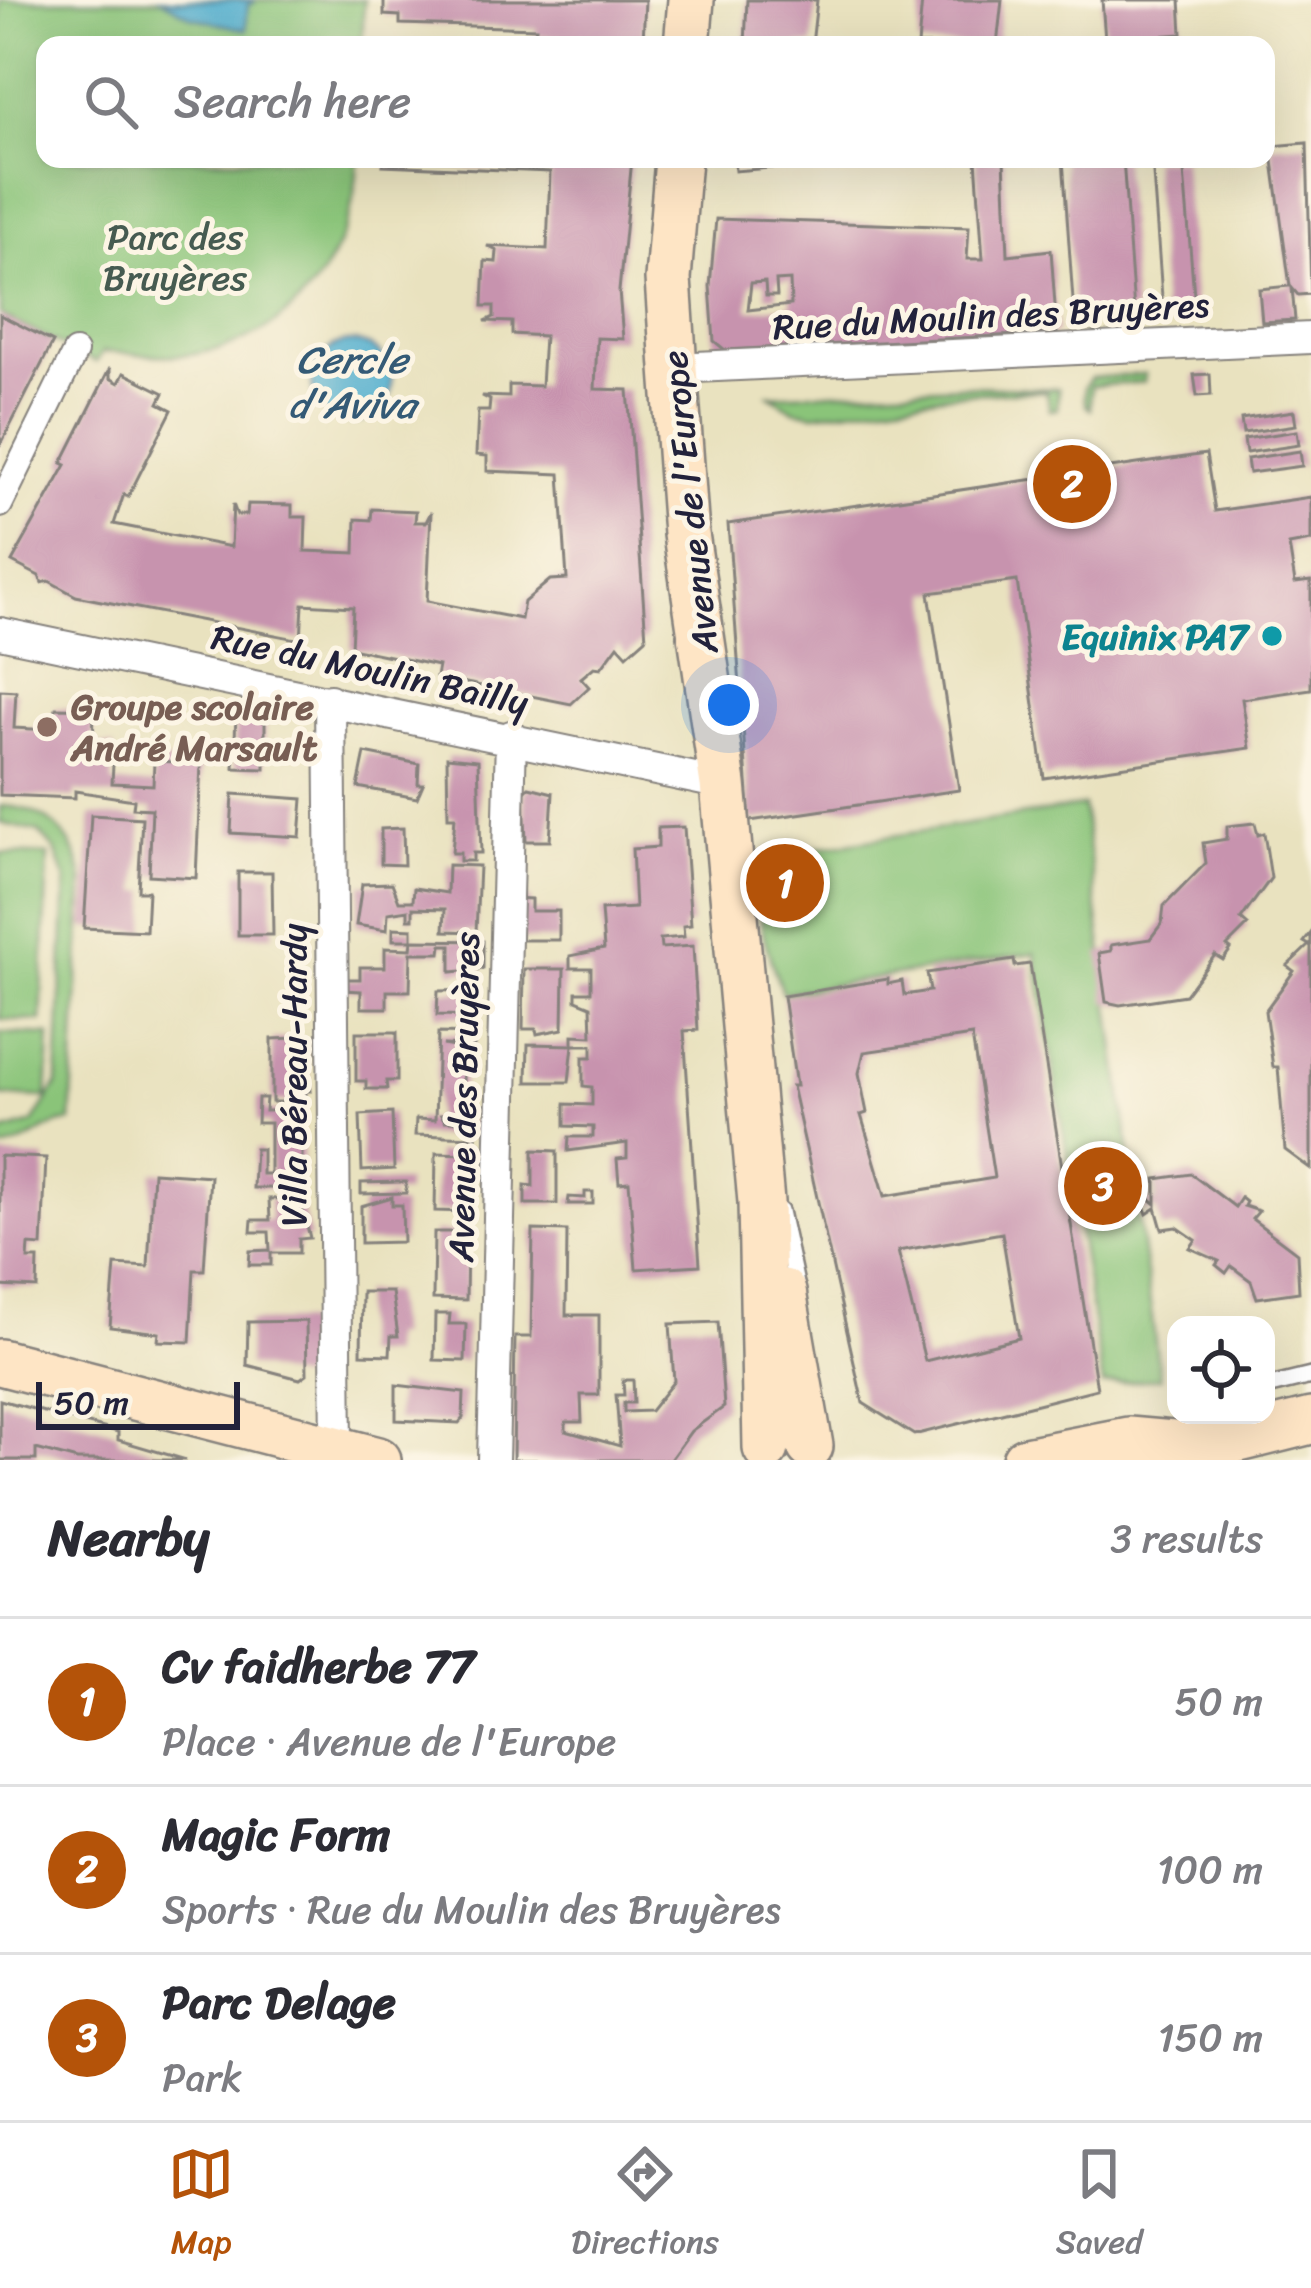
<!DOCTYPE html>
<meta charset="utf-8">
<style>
body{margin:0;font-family:Sriracha,sans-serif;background:#f7f7f7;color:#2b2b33}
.controls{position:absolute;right:36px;bottom:36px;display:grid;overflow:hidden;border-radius:24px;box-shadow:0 12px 48px #0002}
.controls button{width:108px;height:108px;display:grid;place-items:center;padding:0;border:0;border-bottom:3px solid #e1e1e2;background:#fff;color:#2b2b33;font:60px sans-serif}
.scale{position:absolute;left:36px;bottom:30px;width:204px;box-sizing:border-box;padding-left:12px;border:6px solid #22223b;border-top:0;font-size:33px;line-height:42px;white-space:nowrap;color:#22223b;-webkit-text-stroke:9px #fcf5e5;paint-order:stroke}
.you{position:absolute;left:729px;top:705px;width:42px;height:42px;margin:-30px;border:9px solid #fff;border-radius:50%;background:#1a73e8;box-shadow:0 0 0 18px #1a73e833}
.badge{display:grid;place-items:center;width:78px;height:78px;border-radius:50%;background:#b45309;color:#fff;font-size:39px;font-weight:700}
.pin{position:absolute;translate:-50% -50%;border:6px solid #fff;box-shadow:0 3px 12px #0006}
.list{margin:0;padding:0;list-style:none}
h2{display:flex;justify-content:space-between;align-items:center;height:156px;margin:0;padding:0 48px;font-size:51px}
h2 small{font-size:39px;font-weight:400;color:#7c7c81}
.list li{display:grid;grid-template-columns:78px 1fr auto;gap:36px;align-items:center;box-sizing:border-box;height:168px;padding:0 48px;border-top:3px solid #e1e1e2}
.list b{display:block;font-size:45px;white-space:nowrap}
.list p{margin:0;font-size:39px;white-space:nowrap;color:#7c7c81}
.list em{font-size:39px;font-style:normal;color:#7c7c81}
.icon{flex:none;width:66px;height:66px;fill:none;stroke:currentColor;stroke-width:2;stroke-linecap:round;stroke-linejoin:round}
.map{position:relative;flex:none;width:1311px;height:1460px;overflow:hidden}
.search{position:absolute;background:#fff;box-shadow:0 12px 48px #0002;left:36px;right:36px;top:36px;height:132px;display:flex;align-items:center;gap:30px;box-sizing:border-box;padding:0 42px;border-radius:24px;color:#7c7c81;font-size:45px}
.sheet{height:660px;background:#fff}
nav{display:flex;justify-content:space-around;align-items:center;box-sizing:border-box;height:168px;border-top:3px solid #e1e1e2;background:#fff;font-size:33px;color:#7c7c81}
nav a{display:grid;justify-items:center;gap:6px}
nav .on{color:#b45309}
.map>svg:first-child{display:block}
</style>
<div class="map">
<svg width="1311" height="1460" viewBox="0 0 1311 1460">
<rect width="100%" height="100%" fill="#fcf5e5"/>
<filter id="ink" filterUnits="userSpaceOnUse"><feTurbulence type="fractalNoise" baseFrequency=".00833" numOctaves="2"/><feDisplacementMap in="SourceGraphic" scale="24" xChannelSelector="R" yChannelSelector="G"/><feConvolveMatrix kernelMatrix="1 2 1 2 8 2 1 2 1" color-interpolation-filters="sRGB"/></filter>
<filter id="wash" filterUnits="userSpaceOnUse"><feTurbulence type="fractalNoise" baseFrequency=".004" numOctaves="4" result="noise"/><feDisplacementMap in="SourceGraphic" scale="48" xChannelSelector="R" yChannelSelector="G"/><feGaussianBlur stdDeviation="2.7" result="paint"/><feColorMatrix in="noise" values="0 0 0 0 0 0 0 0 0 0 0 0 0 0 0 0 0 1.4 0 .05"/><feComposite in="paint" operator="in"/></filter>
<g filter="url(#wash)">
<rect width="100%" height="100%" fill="#e9e2bf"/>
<g fill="#8ac479" stroke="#56735a" stroke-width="3">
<path d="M0 0H364L362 45H45V159H358C354 256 295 339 195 354 166 358 133 353 103 352L96 362 0 315Z"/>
<path d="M1145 374 1144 382 1091 386 1090 409 1085 405 1084 388 1091 378Z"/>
<path d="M962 386 1058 389 1057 409 1050 410 1046 391 956 394 815 414 794 410 770 395Z"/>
<path d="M0 806C47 807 76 836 83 881L71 1122C47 1121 28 1147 0 1149V1133L33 1123 57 1085 66 881 55 850 39 832 0 823Z"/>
<path d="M1083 806 1160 1378 1103 1385 1035 953 782 993C765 940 748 909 772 855Z"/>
<path d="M0 853 48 855 41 1021 0 1019Z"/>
<path d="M0 1033 50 1035 47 1098 0 1096Z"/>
</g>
<g fill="#4fadce" stroke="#386884" stroke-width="3">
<path d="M162 0H254V3L248 4 246 30 192 17Z"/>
<circle cx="352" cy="382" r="40"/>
</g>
<g id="blocks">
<g fill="#c793ae" fill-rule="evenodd">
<path d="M384 0H645L643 41 535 36 536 28 400 24V16L384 15Z"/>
<path d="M747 0H817L812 45H745Z"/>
<path d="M922 0H1002L997 45H918Z"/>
<path d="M1102 0H1180L1182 34 1105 40Z"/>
<path d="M1307 143 1311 294 1298 295 1292 288 1295 320 1262 322 1259 289 1290 286 1271 146Z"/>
<path d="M384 159H632L619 291 623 339 597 338 595 389 628 390 646 638 627 655 618 645 601 668 594 667 581 678 589 687 571 704 436 677 438 666 351 648 353 607 303 604 301 640 76 596 49 581 42 583 39 576 12 562 66 465 62 463 110 368V378L119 383 124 373 164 393 159 403 172 410 128 497 124 494 114 524 231 547 233 504 237 515H247L248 504 292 505V517H306L305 551 355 553 356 519 371 520 372 509 416 511 415 522H426L431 512 427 601 521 619 524 602 550 580 567 579 560 474 487 471V456L476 455 478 411H489L490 400 482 396 509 397V385L541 386 544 336 512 334V322L485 321 494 317V306H483L485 261 496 262 497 251 487 246 547 249 550 172 383 165Z"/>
<path d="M734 159H840V162L735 171Z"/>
<path d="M976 159H1004L1008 255 1051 250 1057 333 725 350 714 341 710 286 716 219 969 227 967 259H983ZM790 280 791 305 748 310 751 283 765 282 766 296H777L776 281Z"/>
<path d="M1063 159H1123L1134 311 1074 315Z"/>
<path d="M1152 159H1183L1195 308 1163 311Z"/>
<path d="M0 315 53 342 0 446Z"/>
<path d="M1210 374 1211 395 1197 396 1194 375Z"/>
<path d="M1294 411 1296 425 1243 433 1241 419Z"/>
<path d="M1297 431 1299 445 1246 453 1244 439Z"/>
<path d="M1300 451 1302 466 1249 473 1247 459Z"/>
<path d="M1206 454 1215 511 1311 497V541L1289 545 1295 583 1311 581V689L1242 699 1250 748 1044 778 1017 581 929 593 959 790 750 821 728 524Z"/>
<path d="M0 690 16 691 14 728 50 730 56 708 94 709 93 745 114 746 112 783 153 785 154 761 201 763 196 878 149 875 152 809 133 808 134 800 75 791V798L0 795Z"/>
<path d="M236 713 265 719V769L234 768Z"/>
<path d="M365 753 419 764 418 784H423L417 798 358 787Z"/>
<path d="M447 757 478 760 481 853H473V861H460V853H452L455 817H448Z"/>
<path d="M529 787 553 793 550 841H526L524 792Z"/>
<path d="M233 794 303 799 300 837 231 833Z"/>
<path d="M91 815 142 818 138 891H148L146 931 84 928Z"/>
<path d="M1255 823 1258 835 1264 833 1271 878 1241 919 1248 925 1227 946 1231 949 1223 960 1215 955 1185 995 1120 1005 1106 1002 1099 953 1111 951V945L1150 939 1162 923 1164 906 1206 863 1203 843 1227 839V826Z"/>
<path d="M684 827 691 925 683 926 684 937 660 939 661 948 693 946 698 1030 684 1031 700 1265 636 1269 629 1182 619 1183 617 1159 627 1158V1143L568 1151 569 1137H593V1127L565 1126V1104L592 1105V1087L583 1086V1057H592V1045H573L569 1082H527L528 1044 573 1045V1035L592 1036 591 1006 576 1000V992H591V968H570V956L604 949 601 910 635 908 632 849 658 847V828Z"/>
<path d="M403 828 404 865 381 864V829Z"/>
<path d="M787 862 804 875 778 904 765 890Z"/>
<path d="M448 865 479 866 476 932 444 931 445 909 413 908V919H408V910L388 913 387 930 356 925 362 884 392 883 399 901H413L414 888 447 893Z"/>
<path d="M238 872H272L273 935H238Z"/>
<path d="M512 898 531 899V911H559V940H521V911Z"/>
<path d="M393 928 412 929V940H393Z"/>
<path d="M1311 933V1169L1285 1150 1278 1067H1273L1265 1011 1294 971 1287 966 1309 945 1304 942Z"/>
<path d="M412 940 483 941V969L451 972V945H442L441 953H411L410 991H387V1008H361V991L344 990V979H360V967H385V948L411 949Z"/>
<path d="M1014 960 1015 966 1030 964 1097 1389 914 1435 863 1403 792 1086H796L783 996 888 979V984L902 981 904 995 930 991 927 973ZM972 1036 994 1178 885 1196 861 1115 867 1113 859 1073 864 1052ZM1002 1233 1019 1338 925 1361 898 1251Z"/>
<path d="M524 969H564L563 1029 537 1034 536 1029H523Z"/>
<path d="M479 990V1016L437 1015 438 991Z"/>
<path d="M356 1032H397V1081H386L387 1089H366V1081H356Z"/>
<path d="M438 1033 474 1034V1046L443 1045 464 1049 462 1112 441 1115 445 1121 476 1122V1137L415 1135 416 1119 435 1120Z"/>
<path d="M297 1038 305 1042 311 1091H306V1102H272V1039Z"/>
<path d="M258 1098H266L265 1111H285L286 1122H302V1176L277 1177V1188H253L255 1149H262V1174H270V1123H257Z"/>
<path d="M392 1113 394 1169 362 1171 360 1115Z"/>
<path d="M533 1150 557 1151V1204H525V1185L533 1186Z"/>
<path d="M436 1153 468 1154 472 1162 467 1212 435 1211Z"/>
<path d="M0 1156 46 1158 42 1246 29 1245 28 1259H38L37 1288 0 1286Z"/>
<path d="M153 1172 210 1176 204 1270H194L190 1342 158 1341 159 1333 110 1327 115 1265 148 1267Z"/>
<path d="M1191 1174 1235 1207 1241 1198 1246 1202 1244 1206 1259 1211 1252 1219 1297 1253 1299 1292 1257 1298 1251 1281 1231 1266 1226 1273 1216 1265 1219 1261 1190 1248 1196 1240 1177 1227 1162 1229 1156 1208 1147 1214 1143 1203 1148 1197 1156 1204V1179Z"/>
<path d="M400 1182H406V1193L361 1194V1183Z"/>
<path d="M585 1192H593V1204H568L569 1197 585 1198Z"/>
<path d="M392 1197V1205H402L403 1242 361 1243V1206Z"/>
<path d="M300 1198 310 1238 299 1239V1253H271V1265H249L250 1251 270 1250 269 1232H251L252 1220H270L269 1199Z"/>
<path d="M533 1230 567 1231 566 1315H599V1395H581L582 1422H566V1431L620 1446 616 1395H624L623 1380H633L634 1403H624V1412L650 1411 674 1381 670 1324 718 1322 724 1407 691 1431 670 1460H513L515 1337H531Z"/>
<path d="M434 1232H457L456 1244H467L466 1300 433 1299Z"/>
<path d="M362 1292H392L398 1336H391L390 1355 361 1354Z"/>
<path d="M435 1314H450L449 1324H466L465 1361 434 1360Z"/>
<path d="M306 1321 307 1374 300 1379 247 1365 248 1322Z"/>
<path d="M396 1385 464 1393 463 1418 459 1423 396 1420Z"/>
<path d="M0 1400 118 1432V1440L186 1460H77L36 1449V1460H0Z"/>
</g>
</g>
</g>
<g filter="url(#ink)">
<use href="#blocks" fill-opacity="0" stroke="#86827d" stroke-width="3"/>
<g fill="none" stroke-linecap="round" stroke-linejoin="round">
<g stroke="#86827d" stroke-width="20">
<g id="service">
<path d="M780 1211 798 1293"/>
<path d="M1266 1387 1311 1376"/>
</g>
</g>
<g stroke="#86827d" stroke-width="28">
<path id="pedestrian" d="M0 505 75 352"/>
</g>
<g stroke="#86827d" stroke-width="34">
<g id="minor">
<path d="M674 368 1311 338"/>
<path d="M0 633 723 784"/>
<path d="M330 700 337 1450"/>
<path d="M493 1460 511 736"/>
</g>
</g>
<g stroke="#86827d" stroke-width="50">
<g id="secondary">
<path d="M687 45 691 0"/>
<path d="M678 159 668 279 674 368 686 534 723 784 761 1202 766 1448"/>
<path d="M783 1292 810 1446"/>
<path d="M0 1362 378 1460"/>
<path d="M1025 1460 1128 1440 1207 1447 1311 1421"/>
</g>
</g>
<use href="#service" stroke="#fff" stroke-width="15"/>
<use href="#pedestrian" stroke="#fff" stroke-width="24"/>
<use href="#minor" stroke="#fff" stroke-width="30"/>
<use href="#secondary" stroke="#fee5c5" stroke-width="45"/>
</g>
</g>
<circle fill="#0f9aa8" stroke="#fcf5e5" stroke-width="4.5" cx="1272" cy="636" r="12"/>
<circle fill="#8d6e63" stroke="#fcf5e5" stroke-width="4.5" cx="47" cy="727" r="12"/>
<g text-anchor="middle" stroke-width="10" stroke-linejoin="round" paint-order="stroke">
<g font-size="36" fill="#465b51" stroke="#fcf5e5">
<text x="175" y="249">Parc des<tspan x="175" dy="41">Bruyères</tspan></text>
</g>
<g font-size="36" fill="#22223b" stroke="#fcf5e5">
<text transform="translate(991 315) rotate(-3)" y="13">Rue du Moulin des Bruyères</text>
<text transform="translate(689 502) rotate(-96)" y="13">Avenue de l'Europe</text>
<text transform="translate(370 669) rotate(12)" y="13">Rue du Moulin Bailly</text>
<text transform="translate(293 1075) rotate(-90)" y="13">Villa Béreau-Hardy</text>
<text transform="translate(463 1097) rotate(-89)" y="13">Avenue des Bruyères</text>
</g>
<g font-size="36" font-weight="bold" fill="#0d838f" stroke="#fcf5e5" text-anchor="end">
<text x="1248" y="649">Equinix PA7</text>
</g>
<g font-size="36" font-weight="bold" fill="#785e54" stroke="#fcf5e5" text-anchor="start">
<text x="71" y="719">Groupe scolaire<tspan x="71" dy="41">André Marsault</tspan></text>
</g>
<g font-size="39" font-style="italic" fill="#345a76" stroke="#fcf5e5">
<text x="352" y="373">Cercle<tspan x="352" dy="45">d'Aviva</tspan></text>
</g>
</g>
</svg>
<div class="controls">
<button><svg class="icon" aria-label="locate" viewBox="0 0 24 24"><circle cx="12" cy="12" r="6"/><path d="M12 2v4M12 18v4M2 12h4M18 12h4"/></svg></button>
</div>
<div class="scale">50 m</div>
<div class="you"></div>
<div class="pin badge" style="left:785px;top:883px">1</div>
<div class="pin badge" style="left:1072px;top:484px">2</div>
<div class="pin badge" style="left:1103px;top:1186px">3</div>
<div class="search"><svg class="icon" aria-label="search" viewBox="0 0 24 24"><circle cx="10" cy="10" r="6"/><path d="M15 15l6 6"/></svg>Search here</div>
</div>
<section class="sheet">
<h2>Nearby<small>3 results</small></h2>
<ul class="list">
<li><span class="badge">1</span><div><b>Cv faidherbe 77</b><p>Place · Avenue de l'Europe</p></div><em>50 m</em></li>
<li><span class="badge">2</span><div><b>Magic Form</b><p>Sports · Rue du Moulin des Bruyères</p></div><em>100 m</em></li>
<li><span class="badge">3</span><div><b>Parc Delage</b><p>Park</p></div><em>150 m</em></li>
</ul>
</section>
<nav>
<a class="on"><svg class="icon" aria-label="map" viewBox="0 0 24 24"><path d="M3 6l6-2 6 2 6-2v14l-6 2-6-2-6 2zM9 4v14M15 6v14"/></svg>Map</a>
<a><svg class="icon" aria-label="directions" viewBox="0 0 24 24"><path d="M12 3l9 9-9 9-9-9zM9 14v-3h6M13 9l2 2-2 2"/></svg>Directions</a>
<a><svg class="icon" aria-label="saved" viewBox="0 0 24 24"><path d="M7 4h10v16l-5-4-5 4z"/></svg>Saved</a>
</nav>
